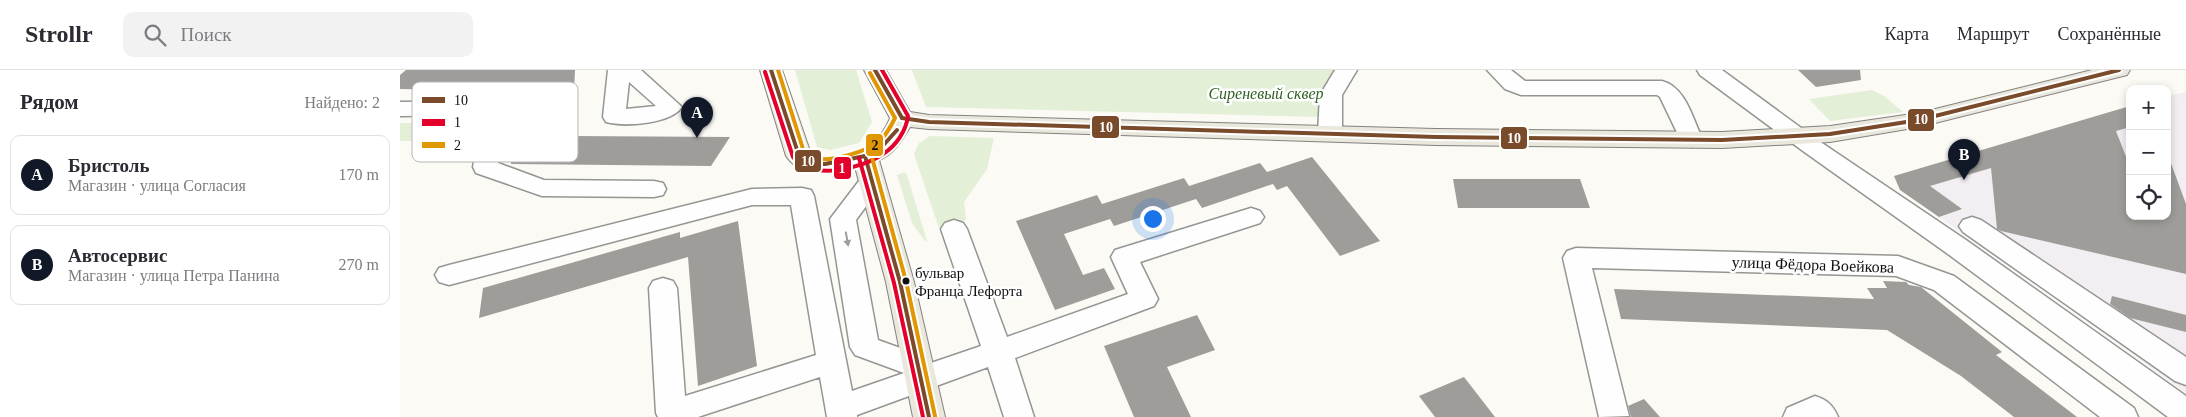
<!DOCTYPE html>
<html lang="ru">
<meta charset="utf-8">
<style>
body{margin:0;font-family:"Times New Roman",serif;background:#f2f2f3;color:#2b2b33}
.controls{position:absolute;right:15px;top:15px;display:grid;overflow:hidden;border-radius:10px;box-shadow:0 2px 8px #0003}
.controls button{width:45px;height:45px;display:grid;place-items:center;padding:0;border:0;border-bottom:1px solid #e1e1e2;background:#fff;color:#2b2b33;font:25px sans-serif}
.you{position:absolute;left:752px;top:148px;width:18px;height:18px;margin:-12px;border:4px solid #fff;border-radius:50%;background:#1a73e8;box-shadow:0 0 0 8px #1a73e833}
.badge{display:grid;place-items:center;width:32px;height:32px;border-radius:50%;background:#111827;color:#fff;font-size:16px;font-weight:700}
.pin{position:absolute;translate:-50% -41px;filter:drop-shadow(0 1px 2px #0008)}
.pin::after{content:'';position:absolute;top:26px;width:18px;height:15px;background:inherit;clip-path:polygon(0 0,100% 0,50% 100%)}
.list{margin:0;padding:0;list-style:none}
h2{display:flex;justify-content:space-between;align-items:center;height:65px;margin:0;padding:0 20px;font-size:21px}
h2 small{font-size:16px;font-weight:400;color:#7c7c81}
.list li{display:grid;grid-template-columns:32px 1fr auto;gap:15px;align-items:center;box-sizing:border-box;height:80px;margin:0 10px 10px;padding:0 10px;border:1px solid #e1e1e2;border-radius:10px}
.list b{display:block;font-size:19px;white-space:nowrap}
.list p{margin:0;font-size:16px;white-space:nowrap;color:#7c7c81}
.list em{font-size:16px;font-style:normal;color:#7c7c81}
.icon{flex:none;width:28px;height:28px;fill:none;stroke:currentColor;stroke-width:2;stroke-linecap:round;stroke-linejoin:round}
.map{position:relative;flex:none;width:1786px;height:347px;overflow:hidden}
header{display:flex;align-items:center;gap:30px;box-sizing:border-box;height:70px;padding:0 25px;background:#fff;border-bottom:1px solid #e1e1e2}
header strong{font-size:24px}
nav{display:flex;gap:28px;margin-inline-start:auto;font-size:18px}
.search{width:350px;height:45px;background:#f2f2f3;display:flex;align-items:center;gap:12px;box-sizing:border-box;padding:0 18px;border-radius:10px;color:#7c7c81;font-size:19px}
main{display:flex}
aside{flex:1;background:#fff}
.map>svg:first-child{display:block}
</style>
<header>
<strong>Strollr</strong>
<div class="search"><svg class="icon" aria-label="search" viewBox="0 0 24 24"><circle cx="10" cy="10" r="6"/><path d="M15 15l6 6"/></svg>Поиск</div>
<nav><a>Карта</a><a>Маршрут</a><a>Сохранённые</a></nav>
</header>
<main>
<aside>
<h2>Рядом<small>Найдено: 2</small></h2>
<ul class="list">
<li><span class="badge">A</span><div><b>Бристоль</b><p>Магазин · улица Согласия</p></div><em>170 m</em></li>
<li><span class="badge">B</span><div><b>Автосервис</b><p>Магазин · улица Петра Панина</p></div><em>270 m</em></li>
</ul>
</aside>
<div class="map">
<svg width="1786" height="347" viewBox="0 0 1786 347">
<rect width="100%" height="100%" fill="#fbfaf5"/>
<path fill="#f3eef1" d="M1786 22V323L1675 242 1500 120 1494 106 1730 36V146H1767V26Z"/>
<g fill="#e4efd7">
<path d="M395 0H456L472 52 459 73 430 80 417 77Z"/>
<path d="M512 0H938L922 23 919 47 526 37Z"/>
<path d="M1472 20 1484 26 1503 42 1430 51 1409 29Z"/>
<path d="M0 53H43L25 71H0Z"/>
<path d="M530 66 594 68 587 99 564 132 566 150 539 158 514 84 519 73Z"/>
<path d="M506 102 527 171H525L512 153 497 105Z"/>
</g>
<g fill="#9f9d9a">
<path d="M6 0H175L172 66 330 67 311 96 111 94 119 21 0 19V5Z"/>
<path d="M1398 0H1460L1461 10 1416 17Z"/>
<path d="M1730 36V57L1716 61 1730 97V146H1767V89L1769 88 1786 134V204L1601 161 1597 159 1591 98 1530 116 1562 139 1539 147 1500 120 1494 106Z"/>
<path d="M912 87 980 171 940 186 887 116 877 120 873 114 802 138 796 129 714 156 710 149 664 164 683 205 704 198 715 219 655 240 616 151 697 125 702 134 784 108 789 116 860 93 867 102Z"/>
<path d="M1053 109H1180L1190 138H1058Z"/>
<path d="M338 151 357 296 298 316 288 187 79 248 83 218 280 162V168Z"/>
<path d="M1483 211 1506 212 1509 215 1521 217 1602 282 1596 285 1677 347H1614L1561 306 1487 260 1221 249 1214 219 1474 229 1467 218H1487Z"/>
<path d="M1712 226 1786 245V262L1730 248 1710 234Z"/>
<path d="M797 245 815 280 767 297 791 347H734L704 276Z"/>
<path d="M1064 307 1095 347H1035L1019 326Z"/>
<path d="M1244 329 1260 347H1231L1228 336Z"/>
</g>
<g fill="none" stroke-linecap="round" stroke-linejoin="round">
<g stroke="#959593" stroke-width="3">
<g id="minor">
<path d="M208 0H241L282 37C271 54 224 57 206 52L203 47ZM229 12 256 36 226 39Z"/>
<path d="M935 0H957L942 25V63L938 68 930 70 922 68 918 63 920 25Z"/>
<path d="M1087 0H1111L1125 11H1262C1286 17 1293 50 1303 70L1299 75 1291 77 1283 75 1260 27 1257 25H1121L1105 19Z"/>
<path d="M1297 0H1322L1419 71 1566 170 1786 326V347H1768L1548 184 1403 81 1300 5Z"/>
<path d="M96 31 104 33 107 38 98 93 144 110 254 111 263 113 266 119 263 125 254 127 142 126 76 103 73 97 83 45 0 46V32Z"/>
<path d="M471 105 480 107 483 113 456 150 478 270 528 288 531 293 581 276 541 159 545 153 554 150 563 153 567 159 607 267 728 224 711 187 715 180 851 138 860 141 864 147 860 153 740 192 758 229 754 236 615 288 634 347H604L588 297 457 345V347H427L420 307 298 347H258L256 343 249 218 253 211 263 208 273 211 277 218 285 326 416 285 391 135H352L49 215 39 212 35 205 39 198 49 195 352 119 402 118 411 120 414 126 452 321 504 303 455 285 450 277 430 149 462 107Z"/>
<path d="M1572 147 1581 150 1786 287V315L1775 311 1563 162 1559 156 1563 150Z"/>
<path d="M1176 178 1498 186 1554 206 1734 338 1738 347H1700L1534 220 1496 206 1192 198 1229 346 1199 347 1163 188 1167 181Z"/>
<path d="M1415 326C1427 330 1433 335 1438 347H1383L1387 338Z"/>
</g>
</g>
<g stroke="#838280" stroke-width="2">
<path id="major" d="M360 0H382L410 81C412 83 414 85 417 86 427 90 462 80 471 74 480 67 486 58 490 48L464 0H486L510 42 529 45 1036 59 1322 62 1430 56 1519 43 1692 0H1730L1727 5 1519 57 1430 72 1322 78 1036 75 529 59 510 57C502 70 494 84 479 90L514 212 545 347H513L486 212 455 97C432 102 402 110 386 86Z"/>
</g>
<use href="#minor" fill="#fefefe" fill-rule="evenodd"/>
<use href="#major" fill="#eae7dc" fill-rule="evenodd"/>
<g stroke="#fff" stroke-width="8">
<g id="bus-1">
<path d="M371 0 399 86 413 94H425L465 86 479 80 497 60"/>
<path d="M475 0 502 48"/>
<path d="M502 48 529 52 1036 67 1322 70 1430 64 1519 50 1719 0"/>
<path d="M465 86 500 212 529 347"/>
</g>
</g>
<g stroke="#fff" stroke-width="8">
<g id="bus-2">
<path d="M365 2 393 87C412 111 461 99 483 84 496 76 506 61 508 46L482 0"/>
<path d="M459 88 494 213 523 347"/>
</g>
</g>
<g stroke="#fff" stroke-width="8">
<g id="bus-3">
<path d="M378 0 404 82C407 84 410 87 414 88 430 93 468 81 480 71 487 64 491 56 495 48L470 3"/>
<path d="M471 84 506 211 535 346"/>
</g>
</g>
<use href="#bus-1" stroke="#7a4b2a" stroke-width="4"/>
<use href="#bus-2" stroke="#e4002b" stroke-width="4"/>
<use href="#bus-3" stroke="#e09702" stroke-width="4"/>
</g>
<defs><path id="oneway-solid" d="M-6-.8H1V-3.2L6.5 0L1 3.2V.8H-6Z" transform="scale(1.25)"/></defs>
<use fill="#9e9e9e" href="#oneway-solid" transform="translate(447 169) rotate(80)"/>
<circle fill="#0f0f0f" stroke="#fff" stroke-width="2" cx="506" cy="211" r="4.5"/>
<g text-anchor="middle" stroke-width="5" stroke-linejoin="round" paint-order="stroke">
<g font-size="15" fill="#0f0f0f" stroke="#fff" text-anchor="start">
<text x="515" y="208">бульвар<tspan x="515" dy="18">Франца Лефорта</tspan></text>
</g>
<g font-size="16" font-style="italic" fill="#306125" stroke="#fff">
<text x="866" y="29">Сиреневый сквер</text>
</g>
<g font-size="16" fill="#0f0f0f" stroke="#fff">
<text transform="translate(1413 194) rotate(2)" y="6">улица Фёдора Воейкова</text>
</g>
</g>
<rect x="12" y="12" width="166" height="80" rx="8" fill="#fff" stroke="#b7b7b7" stroke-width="1"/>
<rect x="22" y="27" width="23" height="6" fill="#7a4b2a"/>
<rect x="22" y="49" width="23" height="7" fill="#e4002b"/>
<rect x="22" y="72" width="23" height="6" fill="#e09702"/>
<g font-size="14" fill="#0f0f0f">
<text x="54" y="35">10</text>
<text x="54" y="57">1</text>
<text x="54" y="80">2</text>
</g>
<g stroke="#fff" stroke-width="2">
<rect x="1507" y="38" width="28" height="24" rx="5" fill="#7a4b2a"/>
<rect x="691" y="45" width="29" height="24" rx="5" fill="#7a4b2a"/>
<rect x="1100" y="56" width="28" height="24" rx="5" fill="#7a4b2a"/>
<rect x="465" y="63" width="19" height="24" rx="5" fill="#e09702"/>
<rect x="394" y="79" width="28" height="24" rx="5" fill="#7a4b2a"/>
<rect x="433" y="86" width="19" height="24" rx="5" fill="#e4002b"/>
</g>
<g font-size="14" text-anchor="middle" font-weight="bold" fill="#fff">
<text x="1521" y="54">10</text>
<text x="706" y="62">10</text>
<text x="1114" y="73">10</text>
<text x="408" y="96">10</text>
<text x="442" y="103">1</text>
</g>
<g font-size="14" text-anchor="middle" font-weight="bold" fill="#111">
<text x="475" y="80">2</text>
</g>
</svg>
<div class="controls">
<button>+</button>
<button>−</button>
<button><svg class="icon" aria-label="locate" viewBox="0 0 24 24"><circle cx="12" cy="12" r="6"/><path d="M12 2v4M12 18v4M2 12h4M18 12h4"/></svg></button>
</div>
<div class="you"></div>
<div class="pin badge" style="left:297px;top:68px">A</div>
<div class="pin badge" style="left:1564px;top:110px">B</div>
</div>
</main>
